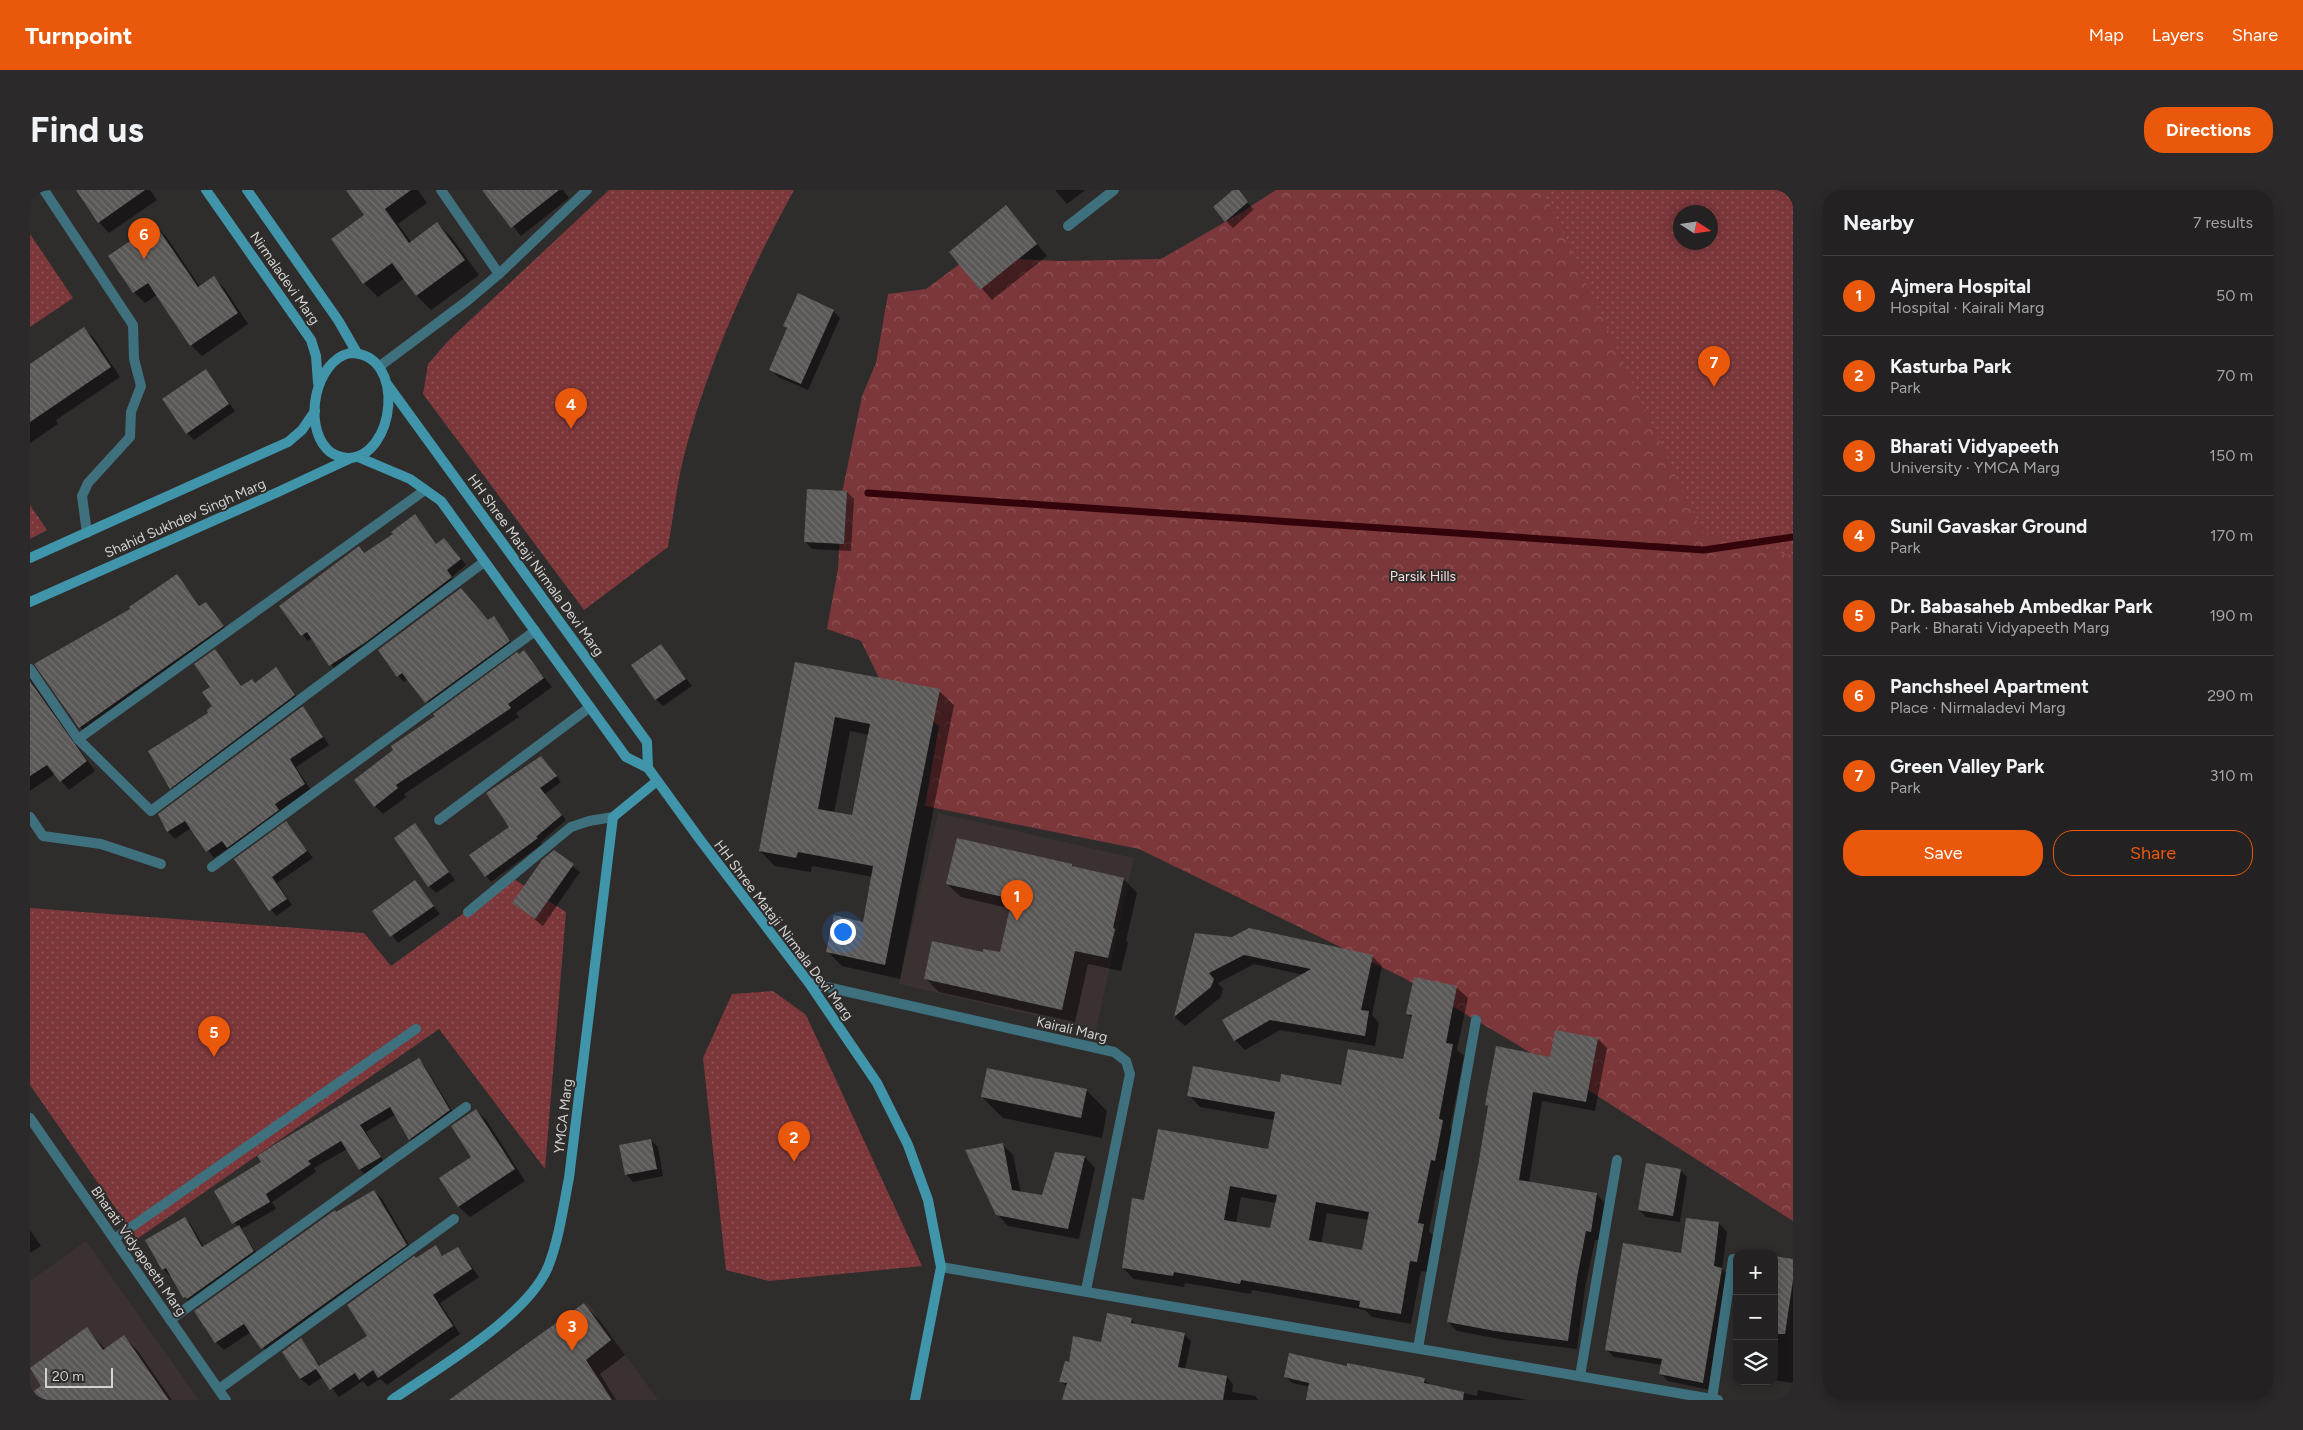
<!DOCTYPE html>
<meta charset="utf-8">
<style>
body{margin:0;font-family:Figtree,sans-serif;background:#2b292a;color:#f1f3f6}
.controls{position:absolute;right:15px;bottom:15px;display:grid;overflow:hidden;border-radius:10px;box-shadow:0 2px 12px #0003}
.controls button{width:45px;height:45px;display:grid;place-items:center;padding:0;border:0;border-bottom:1px solid #403e3f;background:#232121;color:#f1f3f6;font:25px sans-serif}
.compass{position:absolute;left:1643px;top:15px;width:45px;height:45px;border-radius:50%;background:#232121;box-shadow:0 2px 12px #0003;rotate:102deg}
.scale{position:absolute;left:15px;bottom:12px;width:68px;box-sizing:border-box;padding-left:5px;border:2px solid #d4d1d1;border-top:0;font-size:14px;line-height:18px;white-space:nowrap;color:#d4d1d1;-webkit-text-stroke:4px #2f2c2c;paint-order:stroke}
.you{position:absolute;left:812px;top:741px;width:18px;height:18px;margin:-12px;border:4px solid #fff;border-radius:50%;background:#1a73e8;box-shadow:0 0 0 8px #1a73e833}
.badge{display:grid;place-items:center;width:32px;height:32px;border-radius:50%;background:#ea580c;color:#fff;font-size:16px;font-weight:700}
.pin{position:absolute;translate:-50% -41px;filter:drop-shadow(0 1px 2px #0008)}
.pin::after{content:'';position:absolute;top:26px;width:18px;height:15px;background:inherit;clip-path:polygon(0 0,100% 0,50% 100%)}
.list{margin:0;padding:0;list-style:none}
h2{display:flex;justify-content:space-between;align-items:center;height:65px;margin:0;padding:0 20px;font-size:21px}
h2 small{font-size:16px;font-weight:400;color:#a3a3a5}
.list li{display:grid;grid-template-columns:32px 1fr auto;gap:15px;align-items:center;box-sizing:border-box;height:80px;padding:0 20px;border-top:1px solid #403e3f}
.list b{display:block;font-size:19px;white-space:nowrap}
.list p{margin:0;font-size:16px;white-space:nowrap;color:#a3a3a5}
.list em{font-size:16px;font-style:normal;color:#a3a3a5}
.actions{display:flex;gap:10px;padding:15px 20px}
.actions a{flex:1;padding:11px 0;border:1px solid #ea580c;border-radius:20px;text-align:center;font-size:18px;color:#ea580c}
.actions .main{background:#ea580c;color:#fff}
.icon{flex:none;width:28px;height:28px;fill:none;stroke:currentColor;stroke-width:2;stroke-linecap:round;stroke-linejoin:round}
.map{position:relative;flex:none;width:1763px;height:1210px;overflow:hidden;border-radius:20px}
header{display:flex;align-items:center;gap:30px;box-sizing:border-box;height:70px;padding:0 25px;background:#ea580c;color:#fff}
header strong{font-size:24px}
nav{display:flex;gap:28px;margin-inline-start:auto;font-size:18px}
.intro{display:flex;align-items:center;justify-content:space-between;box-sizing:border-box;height:120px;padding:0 30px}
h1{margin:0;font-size:35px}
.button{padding:12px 22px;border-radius:20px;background:#ea580c;color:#fff;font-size:18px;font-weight:700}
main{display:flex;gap:30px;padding:0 30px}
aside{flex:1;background:#232121;border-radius:20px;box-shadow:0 2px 12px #0003}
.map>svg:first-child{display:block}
</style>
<header>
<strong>Turnpoint</strong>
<nav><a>Map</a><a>Layers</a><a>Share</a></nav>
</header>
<div class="intro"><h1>Find us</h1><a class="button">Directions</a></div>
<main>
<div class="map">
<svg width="1763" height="1210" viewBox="0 0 1763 1210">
<defs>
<pattern id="forest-crowns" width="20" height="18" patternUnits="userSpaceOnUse" patternTransform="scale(1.25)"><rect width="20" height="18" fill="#7c373b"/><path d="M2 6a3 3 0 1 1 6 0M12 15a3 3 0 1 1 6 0" fill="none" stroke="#8e5356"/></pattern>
<pattern id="park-dots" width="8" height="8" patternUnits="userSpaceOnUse" patternTransform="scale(1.25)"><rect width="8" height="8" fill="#7c373b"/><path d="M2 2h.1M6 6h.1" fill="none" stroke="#8e5356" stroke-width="1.8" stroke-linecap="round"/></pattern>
<pattern id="building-back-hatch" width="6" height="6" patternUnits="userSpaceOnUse" patternTransform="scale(1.25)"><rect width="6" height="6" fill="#5b5858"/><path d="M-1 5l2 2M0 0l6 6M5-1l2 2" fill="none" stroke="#726f6f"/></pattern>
</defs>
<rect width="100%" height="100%" fill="#2f2c2c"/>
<g fill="#3c3131">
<path d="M908 623 1104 668 1066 840 869 794Z"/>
<path d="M56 1051 169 1210H0V1091Z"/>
<path d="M558 1113 628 1210H425Z"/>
</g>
<path fill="url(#forest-crowns)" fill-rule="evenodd" d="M1246 0H1763V1031L1483 852 1374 788 1109 659 895 616 909 536 849 488 831 451 797 439 808 379 812 303 832 206 846 173 858 104 896 99 939 67 1030 71 1131 69 1209 24ZM1650 22H1680V52H1650Z"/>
<g fill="url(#park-dots)" fill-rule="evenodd">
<path d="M579 0H764C717 86 675 179 652 274 646 301 643 329 638 357L554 420 393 204 398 174 418 151Z"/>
<path d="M1513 0H1763V366L1672 342ZM1650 22H1680V52H1650Z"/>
<path d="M0 44 43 108 0 137Z"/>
<path d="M0 315 17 340 0 349Z"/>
<path d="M482 688 536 722 515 979 409 839 107 1049 0 895V718L334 743 361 776Z"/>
<path d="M743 801 776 825 892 1076 739 1091 696 1080 673 868 702 804Z"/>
</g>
<g fill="#0007" fill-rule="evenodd">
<path d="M47 0H120L127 10 79 43 69 32Z"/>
<path d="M318 0H388L397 13 368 34 381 52 407 33 422 48 449 85 401 120 387 106 375 88 348 107 334 93 336 25Z"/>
<path d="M454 0H533L539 8 491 46Z"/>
<path d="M1025 0H1055L1037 14Z"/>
<path d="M1205 0 1224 19 1203 38 1196 31Z"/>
<path d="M976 17 1017 66 962 110 920 62Z"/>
<path d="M125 36 136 46 170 97 184 88 195 99 218 134 172 166 161 155 128 104 115 113 104 102 80 67Z"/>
<path d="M803 121 810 128 778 200 748 187 741 180 758 139 754 136Z"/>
<path d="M54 139 64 148 90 187 26 230 28 234 0 253V190Z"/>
<path d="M176 181 205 221 164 250 157 243Z"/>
<path d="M817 302 824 309 821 361 782 359 775 351Z"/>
<path d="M385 325 407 355H420L436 375 422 387 427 394 306 481 283 448 278 451 251 416 364 344Z"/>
<path d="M147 386 171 417 176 413 200 444 57 544 50 537 102 420Z"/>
<path d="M464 428 485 457 402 518 378 489 374 492 368 486 350 460 458 431Z"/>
<path d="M631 455 662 496 633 516 626 509Z"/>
<path d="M494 462 522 497 486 523 489 527 374 604 376 607 353 624 345 616 407 526Z"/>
<path d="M191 468 212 497 226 494 246 479 271 512 147 604 141 598 184 517 182 497Z"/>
<path d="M766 474 909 501 924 515 870 789 812 776 797 761 834 734 843 687 782 676 781 682 745 676 730 661ZM820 541 839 545 823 627 804 623Z"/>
<path d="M0 489 65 581 39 600 25 584 0 601Z"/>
<path d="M272 518 279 525 299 555 266 577 282 602 205 664 199 658 184 668 161 638 145 649 138 642 130 625Z"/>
<path d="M516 573 531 592 515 604 536 630 510 653 512 654 461 692 441 666 480 637Z"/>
<path d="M256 633 283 668 247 693 262 715 246 726 206 670Z"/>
<path d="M385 635 425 690 406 703 399 696Z"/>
<path d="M524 662 550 682 513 736 483 712Z"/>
<path d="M1042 675 1044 677 1094 689 1107 703 1096 751 1098 753 1091 781 1058 774 1045 832 909 802 895 788 953 763 971 764 982 719 931 707 917 694Z"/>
<path d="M385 692 410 724 368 753 344 721Z"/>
<path d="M1166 745 1342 766 1352 776 1342 825 1349 833 1345 856 1250 840 1215 860 1205 850 1274 785 1224 774 1188 793 1193 799 1191 807 1155 836 1145 827Z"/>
<path d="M1426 797 1438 808 1427 860 1434 866 1420 938 1424 942 1416 981 1411 980 1399 1041 1404 1046 1397 1082 1391 1081 1381 1134 1342 1127 1335 1120 1222 1100 1221 1104 1155 1093 1154 1097 1104 1089 1093 1078 1115 1012 1239 961 1244 930 1170 917 1159 905 1251 893 1312 896 1374 871 1382 829 1378 824ZM1211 1007 1246 1013 1241 1040 1206 1034ZM1297 1023 1339 1030 1333 1061 1291 1054Z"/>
<path d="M1568 849 1577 858 1565 921 1512 911 1499 993 1567 1005 1576 1014 1570 1050H1565L1555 1098 1547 1159 1475 1150 1427 1141 1418 1132 1459 918 1456 915 1521 868Z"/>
<path d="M388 870 395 877 426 927 387 956 380 949 366 924 336 942 356 975 337 986 330 980 317 959 284 978 286 982 242 1012 246 1019 211 1039 230 1068 161 1114 154 1107 142 1085 140 1086 133 1079 155 1029 161 1035 174 1057 208 1037 186 1002Z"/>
<path d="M1056 900 1077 921 1072 948 973 928 952 907Z"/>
<path d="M446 920 457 931 495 991 440 1027 429 1017 411 988 443 968Z"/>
<path d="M621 950 628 957 633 986 603 992 596 984Z"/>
<path d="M972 954 983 965 991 1003 1013 1006 1055 967 1065 978 1049 1049 978 1036 967 1024Z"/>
<path d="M1650 980 1657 987 1650 1032 1616 1027 1609 1020Z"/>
<path d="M344 1001 352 1009 384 1063 240 1166 221 1142 194 1160 186 1152 307 1023Z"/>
<path d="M1689 1033 1697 1042 1692 1079 1702 1088 1680 1200 1638 1191 1630 1183 1632 1175 1584 1167 1576 1159 1652 1065Z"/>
<path d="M0 1040 11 1056 0 1063Z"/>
<path d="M405 1057 414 1067 428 1058 449 1087 410 1113 430 1144 357 1195 350 1189 338 1197 333 1191 309 1207 293 1187 279 1196 271 1189 254 1162 271 1150 291 1177 338 1146 386 1070Z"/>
<path d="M1744 1068 1763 1071V1193L1744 1190Z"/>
<path d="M1707 1099V1113L1705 1111Z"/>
<path d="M554 1115 569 1129 595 1165 570 1184 586 1210H421Z"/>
<path d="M1101 1129 1108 1136 1154 1144 1161 1151 1155 1180 1197 1187 1203 1194 1202 1202 1225 1206 1228 1210H1034L1037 1197 1031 1191 1040 1173 1072 1154Z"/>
<path d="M57 1139 76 1160 94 1147 107 1160 142 1210H2L0 1205 13 1196 0 1179Z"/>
<path d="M1318 1177 1394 1189 1401 1196 1447 1206 1448 1200 1498 1210H1277L1280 1197 1262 1193 1256 1187Z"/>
</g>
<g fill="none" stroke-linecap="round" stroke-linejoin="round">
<path stroke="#34040b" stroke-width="7" d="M838 303 1674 360 1763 347"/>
</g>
<g fill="url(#building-back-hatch)" fill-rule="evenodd">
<path d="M46 0H115L68 33Z"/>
<path d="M316 0H381L355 19 379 53 407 32 435 70 386 106 362 73 333 94 301 49 334 25Z"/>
<path d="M452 0H529L481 38Z"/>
<path d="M1203 0H1209L1218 12 1195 32 1183 17Z"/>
<path d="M976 15 1007 54 950 100 919 62Z"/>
<path d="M125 34 168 97 184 86 208 123 160 156 118 93 103 103 78 66Z"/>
<path d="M768 103 804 120 771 194 739 180 757 138 753 136Z"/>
<path d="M54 137 81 177 0 232V174Z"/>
<path d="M176 179 199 214 156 244 132 209Z"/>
<path d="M777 299 817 301 814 354 774 352Z"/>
<path d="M385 324 406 354 414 348 431 369 417 380 422 387 336 452 299 476 277 442 271 446 249 416 329 356 334 363 363 344 361 342Z"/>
<path d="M147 384 169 416 176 412 194 436 49 538 4 474 100 419 99 417Z"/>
<path d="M431 398 458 430 464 426 480 451 395 513 372 483 367 487 348 460Z"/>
<path d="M631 454 656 489 625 510 601 475Z"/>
<path d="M185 459 211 496 222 489 225 493 246 477 265 505 140 599 118 561 178 523 177 520 182 516 172 502 180 497 164 474Z"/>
<path d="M494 460 514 488 478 514 481 518 366 595 368 598 344 617 324 590 363 560 361 556 405 526 403 524 487 462 489 464Z"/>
<path d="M765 472 910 499 855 775 796 762 804 725 833 732 843 676 768 662 766 668 729 661ZM805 527 840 534 822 625 788 619Z"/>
<path d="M0 491 57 571 30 592 17 575 0 586Z"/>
<path d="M273 516 293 547 260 569 275 594 245 614 249 620 197 658 192 651 176 662 155 631 137 642 128 624Z"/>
<path d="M511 566 527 586 510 598 532 625 506 647 508 648 455 687 439 665 479 637 456 603Z"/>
<path d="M256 631 277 661 242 687 257 709 239 721 204 669Z"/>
<path d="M385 633 419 682 398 697 364 648Z"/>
<path d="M927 648 1042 674V676L1094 688 1083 738 1085 739 1078 768 1045 761 1032 820 894 789 902 751 953 762V759L970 762 982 709 916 694Z"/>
<path d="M524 660 544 674 505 729 482 713 512 670Z"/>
<path d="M385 690 404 716 360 747 342 721Z"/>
<path d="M1219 738 1343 765 1331 820 1339 821 1335 846 1240 830 1204 851 1192 830 1281 779 1214 765 1179 783 1184 789 1181 797 1144 827 1165 743 1202 747Z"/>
<path d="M1384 787 1427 796 1416 853 1423 854 1409 929 1413 930 1405 971 1401 970 1388 1033 1394 1034 1387 1072 1380 1071 1371 1124 1329 1117 1330 1111 1211 1090 1210 1094 1144 1082 1143 1086 1092 1078 1102 1008 1114 1010 1128 939 1238 959 1245 922 1157 906 1163 876 1250 892 1251 884 1311 895 1318 859 1373 869 1382 825 1376 824ZM1200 996 1247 1005 1240 1038 1194 1030ZM1286 1012 1339 1022 1332 1060 1279 1050Z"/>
<path d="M1525 840 1568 848 1556 912 1503 902 1489 990 1567 1003 1561 1042 1556 1041 1547 1088 1538 1151 1465 1141 1417 1132 1449 970 1458 916 1455 915 1466 856 1520 867Z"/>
<path d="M389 868 420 920 379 950 360 917 330 935 351 967 329 980 311 951 278 971 281 974 236 1004 240 1012 202 1034 184 1001 231 972 227 966 247 953Z"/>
<path d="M957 878 1057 899 1051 928 951 907Z"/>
<path d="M446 919 485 979 428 1017 409 988 441 967 421 936Z"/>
<path d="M621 949 627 979 595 985 589 955Z"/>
<path d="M973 953 982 1000 1012 1005 1025 962 1055 966 1038 1039 966 1025 935 960Z"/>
<path d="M1616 973 1651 979 1643 1026 1608 1020Z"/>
<path d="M344 1000 377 1055 231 1159 214 1134 185 1153 164 1121 305 1020 306 1022Z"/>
<path d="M155 1027 172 1057 209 1035 224 1061 157 1109 155 1107 153 1108 136 1078 132 1080 115 1050Z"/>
<path d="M1656 1028 1689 1032 1684 1076 1692 1078 1673 1193 1629 1184 1632 1169 1575 1160 1593 1053 1651 1063Z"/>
<path d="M406 1055 412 1066 428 1057 442 1079 403 1105 423 1136 348 1188 343 1180 329 1190 325 1183 300 1200 286 1179 270 1189 252 1162 271 1148 289 1176 337 1146 317 1115 384 1066 386 1068Z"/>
<path d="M1744 1066 1763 1069V1090L1755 1144H1744Z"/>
<path d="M554 1113 581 1150 556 1170 582 1210H419Z"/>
<path d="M1077 1123 1102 1128 1101 1133 1155 1143 1148 1177 1197 1186 1193 1210H1032L1037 1193 1029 1192 1035 1171 1039 1172 1043 1146 1071 1152Z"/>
<path d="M57 1137 73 1160 94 1145 139 1210H0V1204L11 1196 0 1178Z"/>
<path d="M1259 1163 1317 1176V1173L1395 1188 1394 1193 1434 1202 1433 1210H1276L1279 1193 1254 1187Z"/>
</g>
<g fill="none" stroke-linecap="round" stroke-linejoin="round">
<g stroke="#3e707d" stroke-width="10">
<path d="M14 0 103 135 104 169 111 196 101 222 100 247 58 293 52 306 57 343"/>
<path d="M411 0 469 84"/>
<path d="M1038 36 1084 0"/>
<path d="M0 479 48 549 121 621 454 372"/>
<path d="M48 549 395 300"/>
<path d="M0 627 13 646 71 654 131 674"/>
<path d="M409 630 560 517"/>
<path d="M182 677 505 441"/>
<path d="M438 722 541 637 559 631 583 627"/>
<path d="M779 793 1084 862 1096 871 1100 884 1056 1100"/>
<path d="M0 928 196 1210"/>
<path d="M84 1049 386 839"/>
<path d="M911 1077 1688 1210"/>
<path d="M140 1130 436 917"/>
<path d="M1388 1158 1446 830"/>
<path d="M1550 1186 1587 970"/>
<path d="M189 1199 424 1029"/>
<path d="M1682 1209 1703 1069"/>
</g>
<path stroke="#3e707d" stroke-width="10" d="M350 176 437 111 469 84 557 0"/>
<g stroke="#4095aa" stroke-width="10">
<path d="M176 0 281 150 286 166 288 193"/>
<path d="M217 0 308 130 327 163"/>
<path d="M320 163C378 163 365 269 317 268 309 267 302 265 297 259 273 234 285 171 320 163Z"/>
<path d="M357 194 617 552 618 578"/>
<path d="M328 267 380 289 411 311 596 567 618 578 671 651 779 793 847 893 878 955 898 1010 911 1077 885 1210"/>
<path d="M0 368 258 252 272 240 285 221"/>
<path d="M0 412 248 302 321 268"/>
<path d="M362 1210C406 1179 497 1127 518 1077 529 1049 533 1018 539 988L583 627 627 591"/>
</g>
</g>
<g text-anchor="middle" stroke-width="4" stroke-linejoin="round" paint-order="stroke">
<g font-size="14" fill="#d4d1d1" stroke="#2f2c2c">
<text transform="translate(255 88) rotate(55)" y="5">Nirmaladevi Marg</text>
<text transform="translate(155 328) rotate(-24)" y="5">Shahid Sukhdev Singh Marg</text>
<text transform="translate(506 375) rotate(54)" y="5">HH Shree Mataji Nirmala Devi Marg</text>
<text transform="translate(754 740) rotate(53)" y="5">HH Shree Mataji Nirmala Devi Marg</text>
<text transform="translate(1042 839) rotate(13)" y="5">Kairali Marg</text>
<text transform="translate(533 926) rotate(-83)" y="5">YMCA Marg</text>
<text transform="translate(109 1061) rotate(55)" y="5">Bharati Vidyapeeth Marg</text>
</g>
<g font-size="14" fill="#f8dcdb" stroke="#2f2c2c">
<text x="1393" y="391">Parsik Hills</text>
</g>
</g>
</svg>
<div class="controls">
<button>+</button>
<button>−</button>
<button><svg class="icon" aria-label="layers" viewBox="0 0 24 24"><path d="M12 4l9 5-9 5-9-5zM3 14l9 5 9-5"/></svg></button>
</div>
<svg class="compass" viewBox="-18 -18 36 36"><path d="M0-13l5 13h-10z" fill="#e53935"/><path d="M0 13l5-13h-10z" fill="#a3a3a5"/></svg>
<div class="scale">20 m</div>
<div class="you"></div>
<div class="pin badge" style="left:987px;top:731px">1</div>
<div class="pin badge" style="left:764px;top:972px">2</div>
<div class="pin badge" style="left:542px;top:1161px">3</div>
<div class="pin badge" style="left:541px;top:239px">4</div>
<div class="pin badge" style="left:184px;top:867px">5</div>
<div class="pin badge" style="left:114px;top:69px">6</div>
<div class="pin badge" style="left:1684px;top:197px">7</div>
</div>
<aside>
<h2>Nearby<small>7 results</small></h2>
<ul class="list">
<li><span class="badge">1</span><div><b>Ajmera Hospital</b><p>Hospital · Kairali Marg</p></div><em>50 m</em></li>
<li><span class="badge">2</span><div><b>Kasturba Park</b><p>Park</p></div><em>70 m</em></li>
<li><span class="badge">3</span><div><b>Bharati Vidyapeeth</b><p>University · YMCA Marg</p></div><em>150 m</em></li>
<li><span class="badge">4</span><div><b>Sunil Gavaskar Ground</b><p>Park</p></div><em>170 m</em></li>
<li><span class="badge">5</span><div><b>Dr. Babasaheb Ambedkar Park</b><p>Park · Bharati Vidyapeeth Marg</p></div><em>190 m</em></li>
<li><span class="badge">6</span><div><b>Panchsheel Apartment</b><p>Place · Nirmaladevi Marg</p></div><em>290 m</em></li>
<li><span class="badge">7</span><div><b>Green Valley Park</b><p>Park</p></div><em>310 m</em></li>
</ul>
<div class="actions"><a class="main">Save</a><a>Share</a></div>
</aside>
</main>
